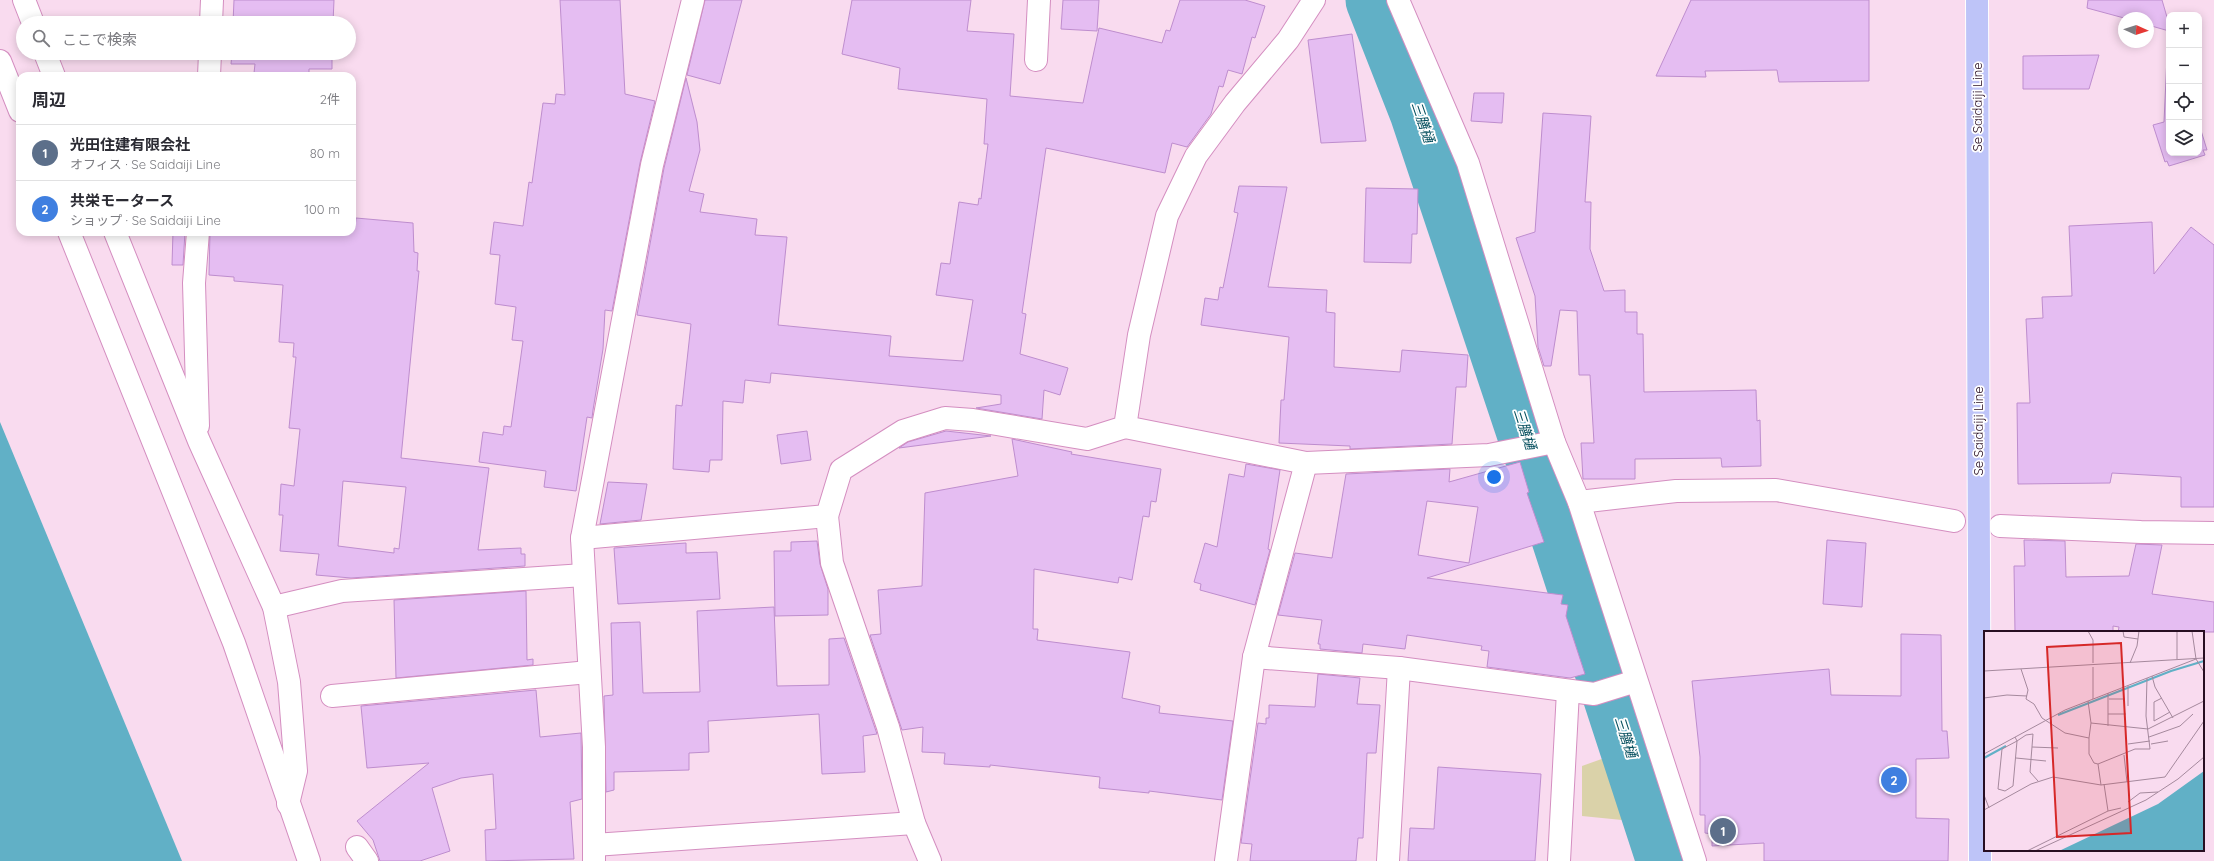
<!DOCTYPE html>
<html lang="ja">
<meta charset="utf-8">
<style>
body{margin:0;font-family:Quicksand,"Noto Sans JP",sans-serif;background:#f2f2f3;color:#2b2b33}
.controls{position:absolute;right:12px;top:12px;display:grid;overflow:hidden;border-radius:8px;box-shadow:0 2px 10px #0003}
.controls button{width:36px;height:36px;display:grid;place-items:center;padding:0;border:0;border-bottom:1px solid #e1e1e2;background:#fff;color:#2b2b33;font:20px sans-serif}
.compass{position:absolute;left:2118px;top:12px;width:36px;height:36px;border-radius:50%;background:#fff;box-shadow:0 2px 10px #0003;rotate:93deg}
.you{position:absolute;left:1494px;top:477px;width:14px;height:14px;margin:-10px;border:3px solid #fff;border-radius:50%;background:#1a73e8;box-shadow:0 0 0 6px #1a73e833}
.badge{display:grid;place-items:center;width:26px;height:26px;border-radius:50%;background:#d93025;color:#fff;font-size:13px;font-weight:700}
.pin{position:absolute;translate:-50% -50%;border:2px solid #fff;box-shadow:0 1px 4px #0006}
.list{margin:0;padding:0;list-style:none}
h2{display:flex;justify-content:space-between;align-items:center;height:52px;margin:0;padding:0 16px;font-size:17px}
h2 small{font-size:13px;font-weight:400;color:#7c7c81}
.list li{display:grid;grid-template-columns:26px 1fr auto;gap:12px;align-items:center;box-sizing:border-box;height:56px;padding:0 16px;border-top:1px solid #e1e1e2}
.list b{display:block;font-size:15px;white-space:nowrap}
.list p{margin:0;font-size:13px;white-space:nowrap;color:#7c7c81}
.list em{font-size:13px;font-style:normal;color:#7c7c81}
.icon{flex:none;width:22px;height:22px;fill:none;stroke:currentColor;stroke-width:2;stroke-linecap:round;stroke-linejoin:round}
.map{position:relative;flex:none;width:2214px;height:861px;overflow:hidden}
.search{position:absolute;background:#fff;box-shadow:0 2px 10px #0003;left:16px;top:16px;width:340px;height:44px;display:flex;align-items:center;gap:10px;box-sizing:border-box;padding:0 14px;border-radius:22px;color:#7c7c81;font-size:15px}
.panel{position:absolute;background:#fff;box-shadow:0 2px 10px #0003;left:16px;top:72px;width:340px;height:164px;border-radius:12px}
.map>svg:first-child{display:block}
</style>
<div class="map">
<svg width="2214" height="861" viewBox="0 0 2214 861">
<rect width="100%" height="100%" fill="#f9dbef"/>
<path fill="#dad2a9" d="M1610 756 1632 821 1582 816V766Z"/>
<path fill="#61b0c6" d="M0 422 182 861H0Z"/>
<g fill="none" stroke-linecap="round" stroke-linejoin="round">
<path stroke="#61b0c6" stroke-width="61" d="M1376 0 1420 112 1536 459 1667 861"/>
</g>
<g fill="#e5bdf2" stroke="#be8dce" fill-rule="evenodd">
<path d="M234 0H334L333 23H233Z"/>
<path d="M560 0H620L625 94 655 101 640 163 612 311 605 310 603 349 593 410 592 418 587 417 576 491 544 487 546 471 479 462 483 432 503 435 504 426 511 427 523 341 512 340 516 307 495 304 500 255 490 254 494 222 523 226 529 182 532 183 543 103 555 104 556 94 565 95Z"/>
<path d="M705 0H742L720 84 687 75Z"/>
<path d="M852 0H971L967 31 1014 34 1010 96 1083 103 1099 28 1162 43 1166 30 1170 31 1180 0H1245L1265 6 1255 38 1252 37 1242 74 1228 70 1223 87 1219 86 1211 114 1187 147 1172 143 1165 173 1046 148 1022 313 1026 314 1020 354 1068 368 1060 395 1044 390 1042 419 976 408 1001 404V395L771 373 770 383 745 380 743 403 723 401 722 460H710L709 472 673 469 676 405 682 406 691 324 637 315 664 168 686 78 697 122 700 150 689 191 704 194 700 212 757 219 755 235 787 237 778 325 891 336 889 356 963 361 973 300 936 295 941 263 950 264 959 202 978 205 979 198 981 199 988 144H984L987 99 898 89 900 68 842 54Z"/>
<path d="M1063 0H1099L1097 31 1061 29Z"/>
<path d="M1691 0H1869V81L1779 82 1777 70 1705 71 1706 77 1656 76Z"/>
<path d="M2088 0H2162L2169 24V31L2148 25V18H2124L2087 8Z"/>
<path d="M1352 34 1366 141 1321 143 1308 40Z"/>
<path d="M2168 35 2169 153H2199V124L2207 150H2203L2205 155 2169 166 2167 161 2165 162 2153 125 2164 122Z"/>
<path d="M232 53H332V69H309V75L254 73 255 64H231Z"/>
<path d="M2099 55 2089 89H2023V56Z"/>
<path d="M1474 93H1504L1502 123 1471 121Z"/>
<path d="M1543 113 1591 116 1585 202H1591L1590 249 1604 291 1625 290V312H1637V334H1643L1644 392 1756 390 1757 421 1760 420 1761 466 1722 467 1721 458 1635 459V479H1583L1581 443H1594L1590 375H1579L1577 311 1560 310 1551 366H1544L1538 347 1535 296 1516 238 1535 232Z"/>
<path d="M1239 186 1287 187 1268 287 1327 290 1326 312 1335 313 1334 367 1400 372 1402 350 1468 355 1466 387H1456L1452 444 1350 449V446L1279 443 1281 400H1284L1289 337 1201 325 1205 298 1218 300 1220 287 1223 288 1238 213 1234 212Z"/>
<path d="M1366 188 1418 189 1417 234H1412L1411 263 1364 262Z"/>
<path d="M356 218 413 223 414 252 418 253 417 271H419L401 458 489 468 478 550 521 548V554H525V566L351 578 316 575 319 554 280 551 283 515H279L281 484 294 486 300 429 289 428 296 357H293L294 343 279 342 283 285 234 281V277L209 275 210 232H352V226L355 227ZM343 481 406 487 399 549 394 548V553L338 546Z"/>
<path d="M2152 222 2154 274 2191 227 2214 245V507H2181V477L2112 473 2110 483 2018 484 2017 403H2030L2026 319 2043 318 2042 297 2072 296 2069 226Z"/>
<path d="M173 232H185L183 265H172Z"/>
<path d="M807 431 811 460 781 464 777 435Z"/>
<path d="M946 431 991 436 899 448 908 442Z"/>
<path d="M1012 439 1072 452 1071 454 1161 469 1156 502 1151 501 1149 517 1143 516 1132 580 1119 577 1118 583 1034 569 1033 629H1038L1037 640 1130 652 1122 698 1160 706 1159 713 1233 721 1222 800 1149 791V793L1099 788 1100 777 990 765V767L944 764 945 753 922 752 923 727 902 730 870 635 881 634 878 590 922 586 925 493 1018 476Z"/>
<path d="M1520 462 1529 492 1527 493 1544 542 1427 578 1563 595 1561 604 1568 605 1566 616 1585 674 1570 678 1487 667 1489 651 1481 650 1482 646 1407 635 1405 649 1363 644 1362 653 1320 649V644H1318L1322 620 1278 615 1295 553 1332 558 1346 474 1450 469 1449 482ZM1427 501 1478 507 1469 563 1418 555Z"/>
<path d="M1246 464 1280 470 1268 549 1270 550 1255 605 1200 590 1201 584 1194 582 1205 543 1217 547 1229 474 1244 477Z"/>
<path d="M608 482 647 484 641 520 600 524Z"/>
<path d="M1827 540 1866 543 1862 607 1823 604Z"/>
<path d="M2024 540 2065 541 2066 577 2129 576 2136 544 2162 545 2152 594 2214 602V632H2118L2119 627 2113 626V632H2015L2014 566H2025Z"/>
<path d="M817 541 820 564 828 589V615L775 616 774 551H791V542Z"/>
<path d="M686 543V553L717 552 720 599 618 604 614 548Z"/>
<path d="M526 591 527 660 533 659V665L396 678 394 600Z"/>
<path d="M774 607 777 686 829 685V639L844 638 877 734 863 736 865 772 822 774 819 714 708 721 709 752 689 753V770L614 772V790L606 792 604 696 613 695 611 623 640 622 643 693 700 692 697 611Z"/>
<path d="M1901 634 1941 635 1942 731H1947L1949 758 1916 759V818L1949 819 1948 861H1764V843L1712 846V834L1705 833V815H1700V757L1692 681 1829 669 1831 695 1901 696Z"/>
<path d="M1318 674 1360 678 1357 704 1380 705 1376 753H1367L1363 838H1358L1356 861H1250L1252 844 1241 843 1258 723 1266 724V718H1269V705L1315 707Z"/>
<path d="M536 690 540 737 581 733 582 799 570 802 574 859 486 861 485 830 496 829 493 774 461 778 432 788 450 851 420 861H380L373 840 357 821 429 763 367 768 361 706Z"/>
<path d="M1438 767 1541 774 1535 861H1408L1410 828 1434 829Z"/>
</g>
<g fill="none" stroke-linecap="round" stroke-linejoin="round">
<g stroke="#d48ec0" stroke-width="24">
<g id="minor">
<path d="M24 0 33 23"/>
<path d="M1398 0 1468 163 1554 442 1579 502 1695 861"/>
<path d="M211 23 212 0"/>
<path d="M45 53 54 76"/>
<path d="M1036 60 1039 0"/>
<path d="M0 61 20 111"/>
<path d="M209 76 210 53"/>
<path d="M69 232 234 643 309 861"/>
<path d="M115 232 199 441 274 607 289 682 296 771 288 804"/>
<path d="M198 232 194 283 198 426"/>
<path d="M1125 427 1306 463 1489 455 1554 442"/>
<path d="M1579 502 1676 491 1776 490 1954 521"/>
<path d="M827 516 832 563 888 727 914 823 930 861"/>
<path d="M2000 526 2141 532 2214 533"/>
<path d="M582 538 827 516 841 470 903 431 945 418 973 420 1087 439 1125 427 1139 335 1167 216 1196 156 1235 103 1288 40 1314 0"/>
<path d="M274 607 342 591 584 575"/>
<path d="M1254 657 1399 668 1594 694 1636 681"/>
<path d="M332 696 589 672"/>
<path d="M594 845 914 823"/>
<path d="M357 847 367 861"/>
<path d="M594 861V747L582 538 652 165 693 0"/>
<path d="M1226 861 1254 657 1306 463"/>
<path d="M1388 861 1399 668"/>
<path d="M1559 861 1568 691"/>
</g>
</g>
<g stroke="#fff" stroke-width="24">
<path id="major" d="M1977 0 1980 861"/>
</g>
<use href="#minor" stroke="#fff" stroke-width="22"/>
<use href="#major" stroke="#bec4f8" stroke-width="22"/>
</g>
<g text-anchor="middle" stroke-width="3.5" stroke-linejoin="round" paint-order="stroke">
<g font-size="13" fill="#280e22" stroke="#fff">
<text transform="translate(1977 107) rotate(-90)" y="5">Se Saidaiji Line</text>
<text transform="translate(1978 431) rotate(-90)" y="5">Se Saidaiji Line</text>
</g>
<g font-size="14" font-style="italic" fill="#044e5d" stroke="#fff">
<text transform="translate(1423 122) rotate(71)" y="5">三膳樋</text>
<text transform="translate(1525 429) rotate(72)" y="5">三膳樋</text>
<text transform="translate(1626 737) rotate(72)" y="5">三膳樋</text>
</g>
</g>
<g transform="translate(1984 631)">
<rect width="220" height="220" fill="#f9dbef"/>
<path d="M220 140V220H75L174 173Z" fill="#61b0c6"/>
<path fill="none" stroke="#61b0c6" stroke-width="2" d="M74 84 187 40 220 30M0 127 22 115"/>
<path fill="none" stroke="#a5899d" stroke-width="1" d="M104 0 109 9V32M139 0 140 6 154 8M193 0V28M208 0 212 28 220 41M146 32 153 15 155 0M109 36V68M37 38 44 59 42 68 50 73 58 87 81 102 105 107V123L110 132 114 133 117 154M0 40 220 27M168 45 171 56 189 87M0 67 23 64 43 65M178 67 170 71V90L186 81M125 68H141M104 70 107 92 105 107M144 75V55M124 83H142M107 92 164 98 220 70M124 95V62M31 106 33 110 29 155 21 160 14 158 18 118 33 110 42 104 49 103 46 141 54 150M165 106 196 95 209 83M144 113 166 110M167 113 184 110M48 116 74 117M0 123 81 79 212 28M140 124 143 151M32 127 62 130M114 133 151 118H166L162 85 163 47M120 153 124 180M0 164 5 177M144 171 156 162 174 161M0 179 47 153 69 146 117 154 181 146 220 90M43 220 124 180 137 177M51 220 162 169 194 148 220 126"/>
<path fill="#d62828" fill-opacity="0.15" stroke="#d62828" stroke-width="2" d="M137 12 147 202 73 206 63 16Z"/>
<rect width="220" height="220" fill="none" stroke="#280e22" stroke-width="2"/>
</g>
</svg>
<div class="controls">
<button>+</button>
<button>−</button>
<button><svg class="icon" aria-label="locate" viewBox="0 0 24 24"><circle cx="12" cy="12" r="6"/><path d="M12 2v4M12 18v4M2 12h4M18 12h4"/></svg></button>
<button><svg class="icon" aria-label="layers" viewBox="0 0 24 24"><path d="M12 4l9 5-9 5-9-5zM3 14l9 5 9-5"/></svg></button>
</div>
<svg class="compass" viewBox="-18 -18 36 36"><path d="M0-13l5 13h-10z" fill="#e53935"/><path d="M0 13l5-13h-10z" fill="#7c7c81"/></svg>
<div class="you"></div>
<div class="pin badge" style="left:1723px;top:831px;background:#5c6f8a">1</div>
<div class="pin badge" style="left:1894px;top:780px;background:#3f7fe0">2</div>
<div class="search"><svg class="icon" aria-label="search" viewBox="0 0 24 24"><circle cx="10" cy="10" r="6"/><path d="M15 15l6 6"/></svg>ここで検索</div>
<section class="panel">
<h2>周辺<small>2件</small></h2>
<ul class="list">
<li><span class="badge" style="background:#5c6f8a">1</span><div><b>光田住建有限会社</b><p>オフィス · Se Saidaiji Line</p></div><em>80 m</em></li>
<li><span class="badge" style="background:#3f7fe0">2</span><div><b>共栄モータース</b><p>ショップ · Se Saidaiji Line</p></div><em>100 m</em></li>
</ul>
</section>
</div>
